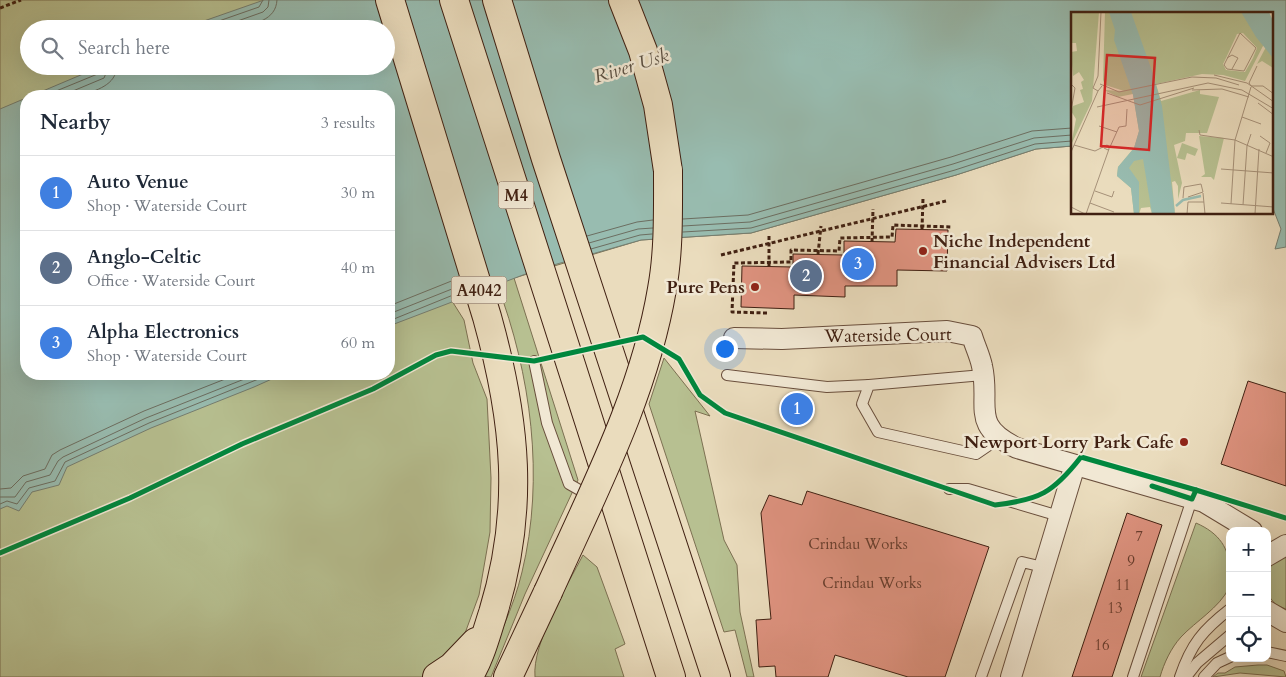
<!DOCTYPE html>
<meta charset="utf-8">
<style>
body{margin:0;font-family:Cardo,serif;background:#f6f6f7;color:#1f2937}
.controls{position:absolute;right:15px;bottom:15px;display:grid;overflow:hidden;border-radius:10px;box-shadow:0 5px 20px #0002}
.controls button{width:45px;height:45px;display:grid;place-items:center;padding:0;border:0;border-bottom:1px solid #e0e1e3;background:#fff;color:#1f2937;font:25px sans-serif}
.you{position:absolute;left:724px;top:348px;width:18px;height:18px;margin:-12px;border:4px solid #fff;border-radius:50%;background:#1a73e8;box-shadow:0 0 0 8px #1a73e833}
.badge{display:grid;place-items:center;width:32px;height:32px;border-radius:50%;background:#8f2418;color:#fff;font-size:16px;font-weight:700}
.pin{position:absolute;translate:-50% -50%;border:2px solid #fff;box-shadow:0 1px 5px #0006}
.list{margin:0;padding:0;list-style:none}
h2{display:flex;justify-content:space-between;align-items:center;height:65px;margin:0;padding:0 20px;font-size:21px}
h2 small{font-size:16px;font-weight:400;color:#747a83}
.list li{display:grid;grid-template-columns:32px 1fr auto;gap:15px;align-items:center;box-sizing:border-box;height:75px;padding:0 20px;border-top:1px solid #e0e1e3}
.list b{display:block;font-size:19px;white-space:nowrap}
.list p{margin:0;font-size:16px;white-space:nowrap;color:#747a83}
.list em{font-size:16px;font-style:normal;color:#747a83}
.icon{flex:none;width:28px;height:28px;fill:none;stroke:currentColor;stroke-width:2;stroke-linecap:round;stroke-linejoin:round}
.map{position:relative;flex:none;width:1286px;height:677px;overflow:hidden}
.search{position:absolute;background:#fff;box-shadow:0 5px 20px #0002;left:20px;top:20px;width:375px;height:55px;display:flex;align-items:center;gap:12px;box-sizing:border-box;padding:0 18px;border-radius:28px;color:#747a83;font-size:19px}
.panel{position:absolute;background:#fff;box-shadow:0 5px 20px #0002;left:20px;top:90px;width:375px;height:290px;border-radius:20px}
.map>svg:first-child{display:block}
</style>
<div class="map">
<svg width="1286" height="677" viewBox="0 0 1286 677">
<rect width="100%" height="100%" fill="#eadcbd"/>
<filter id="stains"><feTurbulence type="fractalNoise" baseFrequency=".004" numOctaves="4"/><feColorMatrix values="0 0 0 0 .2 0 0 0 0 .09 0 0 0 0 .02 0 0 0 .5 -.17"/></filter>
<radialGradient id="worn" r=".72"><stop offset=".6" stop-color="#630" stop-opacity="0"/><stop offset="1" stop-color="#630" stop-opacity=".3"/></radialGradient>
<g fill="#b7c091" stroke="#7c7052">
<path d="M0 0H526L386 29H29V66H346L280 96H26V214L0 224Z"/>
<path d="M616 137 1072 146 1036 149 956 175 751 233 641 240 514 278 578 480 525 594 491 677 483 676C496 642 514 607 522 572 545 478 531 374 497 284L452 301 464 320 473 363 487 399 491 478 490 532 479 595 464 636 426 675 422 677H0V411L64 374H389V231Z"/>
<path d="M664 358 710 416 695 411 724 540 737 565 740 612 754 677H747L735 630 724 632 649 404Z"/>
<path d="M1196 523C1219 533 1230 548 1230 573 1230 577 1231 584 1229 588 1219 608 1196 621 1181 637 1171 648 1164 663 1160 677H1141Z"/>
<path d="M583 555 597 567 625 644 615 649 624 677H535C532 643 567 586 583 555Z"/>
<path d="M1286 556V609L1276 605 1267 594V571L1276 560Z"/>
<path d="M1258 665H1267L1284 671 1286 677 1240 673 1213 677 1218 673H1225L1235 667Z"/>
</g>
<g fill="#98bcb0" stroke="#757e71">
<path d="M264 0H1286V247L1275 249 1281 229 1272 206V14H1072V146L1036 149 956 175 751 233 641 240 536 270 389 326V96H31L102 66H386V29H181Z"/>
<path d="M26 98V374H283L254 387 151 428 67 467 59 485 32 492 19 511 7 506 0 509V109Z"/>
</g>
<g fill="none" stroke-linecap="round" stroke-linejoin="round">
<g stroke="#6c6e61" stroke-width="1">
<path d="M196 29 259 7 263 0"/>
<path d="M215 29 263 12 268 7 269 0"/>
<path d="M238 29C254 23 276 21 277 0"/>
<path d="M44 96 100 73 103 66"/>
<path d="M61 96 104 78 109 66"/>
<path d="M80 96C96 90 116 86 117 66"/>
<path d="M683 219 748 215 951 157 1032 131 1072 128"/>
<path d="M683 226 750 222 953 164 1034 138 1072 135"/>
<path d="M683 232 751 228 955 170 1035 144 1072 141"/>
<path d="M587 236 637 222 653 220"/>
<path d="M589 243 638 229 653 228"/>
<path d="M591 249 640 235 652 234"/>
<path d="M389 306 459 278"/>
<path d="M389 314 462 285"/>
<path d="M389 321 463 291"/>
<path d="M0 489 11 488 23 476 45 469 52 455 60 450 144 411 238 374"/>
<path d="M0 497H15L26 482 50 475 58 461 63 457 146 418 257 374"/>
<path d="M0 504 7 501 17 504 29 488 55 481 65 462 149 423 271 374"/>
</g>
</g>
<g fill="#df9380" stroke="#402012">
<path d="M896 229 948 230 947 271 897 270V286H845V297L794 295V309L741 307 742 266 793 267V254L844 255V241L895 242Z"/>
<path d="M1248 381 1286 393V486L1221 464Z"/>
<path d="M807 491 989 547 945 677H908L835 655 828 677H776L775 666 759 667 756 620 771 619 761 513 769 495 802 505Z"/>
<path d="M1127 513 1162 525 1112 677H1072Z"/>
</g>
<g fill="none" stroke-linecap="round" stroke-linejoin="round">
<g stroke="#6a4f3d" stroke-width="12">
<g id="lane">
<path d="M534 361 547 423 569 484 590 496"/>
<path d="M727 375 827 387 869 385"/>
<path d="M983 375 869 385 862 404 878 432 976 454 998 439"/>
<path d="M949 489H968L1059 516"/>
<path d="M1267 652 1286 656"/>
<path d="M981 677 1022 562 1043 567"/>
<path d="M1133 677 1192 499"/>
<path d="M1180 677C1191 644 1203 630 1230 609"/>
<path d="M1186 677 1197 663 1230 635"/>
<path d="M1204 677 1217 663 1230 657"/>
</g>
</g>
<g stroke="#6a4f3d" stroke-width="22">
<g id="street">
<path d="M734 338 782 339 947 331 972 336C975 346 980 356 982 366 991 406 969 425 1017 448L1204 502 1252 531"/>
<path d="M1267 556 1286 545"/>
<path d="M1267 611 1286 622"/>
<path d="M1011 677 1075 465"/>
</g>
</g>
<g stroke="#402012" stroke-width="30">
<g id="highway">
<path d="M390 0 487 317C516 421 525 509 493 613 486 634 480 659 468 677"/>
<path d="M454 0 671 677"/>
<path d="M497 0 546 159 716 677"/>
<path d="M623 0 643 51 658 105 668 171"/>
<path d="M437 677 452 667 476 642"/>
<path d="M508 677 548 592"/>
</g>
</g>
<g stroke="#402012" stroke-width="3" stroke-dasharray="4 2.5" stroke-linecap="butt">
<path d="M0 8 21 0"/>
<path d="M922 229 923 198"/>
<path d="M872 242 873 209"/>
<path d="M818 254 821 226"/>
<path d="M721 255 946 201"/>
<path d="M769 266V235"/>
<path d="M767 313 732 312 734 263 791 262V250L839 251 840 238 892 237 893 225 951 227"/>
</g>
<use href="#lane" stroke="#f1e8d4" stroke-width="10"/>
<use href="#street" stroke="#f1e8d4" stroke-width="20"/>
<use href="#highway" stroke="#eadcbd" stroke-width="28"/>
<g stroke="#402012" stroke-width="30" stroke-linecap="butt">
<path id="highway-bridge" d="M548 592C592 494 644 396 662 289 669 251 668 210 668 171"/>
</g>
<use href="#highway-bridge" stroke="#eadcbd" stroke-width="28"/>
<g stroke="#f1e8d4" stroke-width="8">
<g id="cycleway">
<path d="M1152 486 1192 499 1196 490 1286 518"/>
<path d="M0 553 130 498 242 444 373 389 436 355 451 351 534 361 643 337 679 359 700 395 725 413 995 505C1039 500 1053 493 1081 457L1196 490"/>
</g>
</g>
<use href="#cycleway" stroke="#00873e" stroke-width="5"/>
</g>
<g fill="#8f2418" stroke="#f1e8d4" stroke-width="2">
<circle cx="923" cy="251" r="5"/>
<circle cx="755" cy="287" r="5"/>
<circle cx="1184" cy="442" r="5"/>
</g>
<g text-anchor="middle" stroke-width="5" stroke-linejoin="round" paint-order="stroke">
<g font-size="15" fill="#683d2e">
<text x="1139" y="541">7</text>
<text x="858" y="549">Crindau Works</text>
<text x="1131" y="566">9</text>
<text x="872" y="588">Crindau Works</text>
<text x="1123" y="590">11</text>
<text x="1115" y="613">13</text>
<text x="1102" y="650">16</text>
</g>
<g fill="#f1e8d4" stroke="#755c4c" stroke-width="1">
<rect x="498.5" y="181.5" width="35" height="27" rx="4"/>
<rect x="451.5" y="276.5" width="55" height="27" rx="4"/>
</g>
<g font-size="16" font-weight="bold" fill="#402012">
<text x="516" y="201">M4</text>
<text x="479" y="296">A4042</text>
</g>
<g font-size="18" font-weight="bold" fill="#402012" stroke="#f1e8d4" text-anchor="end">
<text x="933" y="247" text-anchor="start">Niche Independent<tspan x="933" dy="21">Financial Advisers Ltd</tspan></text>
<text x="745" y="293">Pure Pens</text>
<text x="1174" y="448">Newport Lorry Park Cafe</text>
</g>
<g font-size="18" fill="#402012" stroke="#f1e8d4">
<text transform="translate(888 335) rotate(-1)" y="6">Waterside Court</text>
</g>
<g font-size="19" font-style="italic" fill="#5a4f41" stroke="#f1e8d4">
<text transform="translate(631 65) rotate(-17)" y="7">River Usk</text>
</g>
</g>
<g transform="translate(1071 12)">
<rect width="202" height="202" fill="#eadcbd"/>
<path d="M0 0H28L21 89 0 133 5 107 0 99 2 94 13 90 9 78 12 77 10 70 13 68 8 60 2 64 0 40 6 39 5 31H0ZM34 0H41L74 106 81 202 79 195 70 196 68 202H63L60 176 46 164 47 155 63 136 68 119 62 82 47 85 33 78 53 79 34 73 32 68ZM50 0H178L202 36V56L191 49 186 52 195 35 193 32 174 69 152 63 131 62 85 72 90 89 129 78V82L148 85 136 121H115L114 129 103 133 111 171 107 187V174L104 169 101 170 104 202ZM172 21 186 36 182 46 174 60 155 58 152 52 155 46 166 22ZM128 124 153 126 143 168 140 165H130L134 162ZM111 131 127 137 124 144 116 141 114 148 106 146Z" fill="#b7c091" fill-rule="evenodd"/>
<path d="M38 0H60L81 59 91 94 104 202H81L72 147 63 149 58 156 68 170V202H63L60 176 46 164 47 155 63 136 68 119 62 83 43 28 44 18ZM170 0H198L202 9V46L185 25Z" fill="#98bcb0"/>
<path fill="none" stroke="#98bcb0" stroke-width="2.5" d="M105 194 112 188 130 184"/>
<path fill="none" stroke="#a69179" stroke-width="1" d="M30 0 27 64 22 76 27 79 31 74M169 21 185 36 173 59 156 57 153 53ZM156 46 161 43 167 46 161 57M186 54 178 71 180 74H192L203 82M143 63 176 71 203 90M0 72 4 76 0 99M29 72 48 80 121 65 145 66 168 73M121 78 151 77 178 85M36 81 69 93 123 76M187 91 203 103M26 95 137 71 171 78 203 97M171 105 190 112M28 114 46 120M128 118 129 123 164 128 203 145M189 124 199 131 195 141M3 133 24 139 36 133 39 135 37 138 33 136M39 135 48 115 55 114 56 97M0 140 27 79M150 157 203 161M24 179 41 185 43 179M132 181 134 202M112 186 113 175 130 172 132 180 117 185M19 191 43 200M150 191 203 195M160 192 164 128 180 75M172 193 176 134 180 122M0 195 14 202M15 202 38 137M116 202 117 190H133M184 202 188 137"/>
<path fill="#d62828" fill-opacity="0.15" stroke="#d62828" stroke-width="2.5" d="M36 43 84 46 78 138 30 134Z"/>
<rect width="202" height="202" fill="none" stroke="#402012" stroke-width="2.5"/>
</g>
<rect width="100%" height="100%" filter="url(#stains)"/>
<rect width="100%" height="100%" fill="url(#worn)"/>
</svg>
<div class="controls">
<button>+</button>
<button>−</button>
<button><svg class="icon" aria-label="locate" viewBox="0 0 24 24"><circle cx="12" cy="12" r="6"/><path d="M12 2v4M12 18v4M2 12h4M18 12h4"/></svg></button>
</div>
<div class="you"></div>
<div class="pin badge" style="left:797px;top:409px;background:#3f7fe0">1</div>
<div class="pin badge" style="left:806px;top:276px;background:#5c6f8a">2</div>
<div class="pin badge" style="left:858px;top:264px;background:#3f7fe0">3</div>
<div class="search"><svg class="icon" aria-label="search" viewBox="0 0 24 24"><circle cx="10" cy="10" r="6"/><path d="M15 15l6 6"/></svg>Search here</div>
<section class="panel">
<h2>Nearby<small>3 results</small></h2>
<ul class="list">
<li><span class="badge" style="background:#3f7fe0">1</span><div><b>Auto Venue</b><p>Shop · Waterside Court</p></div><em>30 m</em></li>
<li><span class="badge" style="background:#5c6f8a">2</span><div><b>Anglo-Celtic</b><p>Office · Waterside Court</p></div><em>40 m</em></li>
<li><span class="badge" style="background:#3f7fe0">3</span><div><b>Alpha Electronics</b><p>Shop · Waterside Court</p></div><em>60 m</em></li>
</ul>
</section>
</div>
